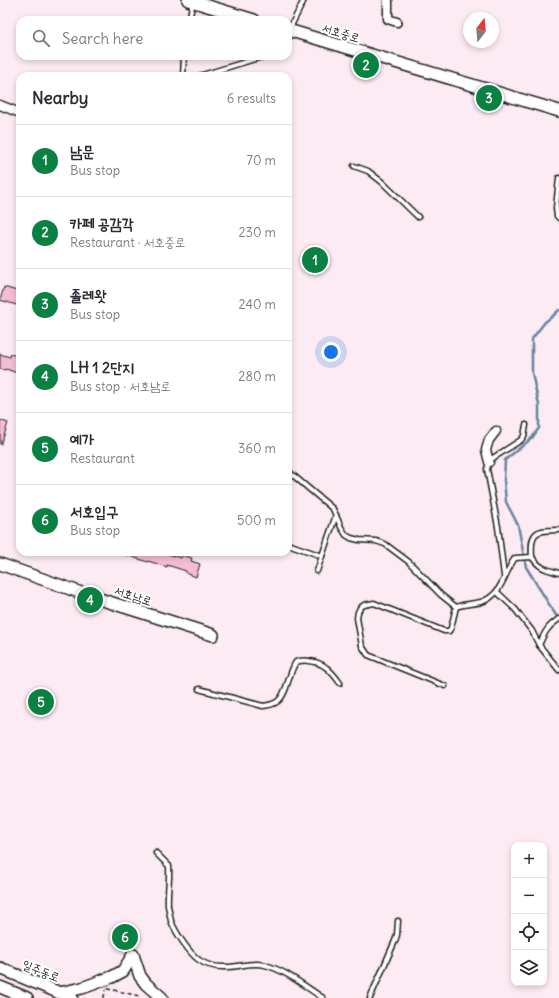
<!DOCTYPE html>
<meta charset="utf-8">
<style>
body{margin:0;font-family:Delius,"Poor Story",sans-serif;background:#f2f2f3;color:#2b2b33}
.controls{position:absolute;right:12px;bottom:12px;display:grid;overflow:hidden;border-radius:8px;box-shadow:0 2px 6px #0003}
.controls button{width:36px;height:36px;display:grid;place-items:center;padding:0;border:0;border-bottom:1px solid #e1e1e2;background:#fff;color:#2b2b33;font:20px sans-serif}
.compass{position:absolute;left:463px;top:12px;width:36px;height:36px;border-radius:50%;background:#fff;box-shadow:0 2px 6px #0003;rotate:16deg}
.you{position:absolute;left:331px;top:352px;width:14px;height:14px;margin:-10px;border:3px solid #fff;border-radius:50%;background:#1a73e8;box-shadow:0 0 0 6px #1a73e833}
.badge{display:grid;place-items:center;width:26px;height:26px;border-radius:50%;background:#0b8043;color:#fff;font-size:13px;font-weight:700}
.pin{position:absolute;translate:-50% -50%;border:2px solid #fff;box-shadow:0 1px 4px #0006}
.list{margin:0;padding:0;list-style:none}
h2{display:flex;justify-content:space-between;align-items:center;height:52px;margin:0;padding:0 16px;font-size:17px}
h2 small{font-size:13px;font-weight:400;color:#7c7c81}
.list li{display:grid;grid-template-columns:26px 1fr auto;gap:12px;align-items:center;box-sizing:border-box;height:72px;padding:0 16px;border-top:1px solid #e1e1e2}
.list b{display:block;font-size:15px;white-space:nowrap}
.list p{margin:0;font-size:13px;white-space:nowrap;color:#7c7c81}
.list em{font-size:13px;font-style:normal;color:#7c7c81}
.icon{flex:none;width:22px;height:22px;fill:none;stroke:currentColor;stroke-width:2;stroke-linecap:round;stroke-linejoin:round}
.map{position:relative;flex:none;width:559px;height:998px;overflow:hidden}
.search{position:absolute;background:#fff;box-shadow:0 2px 6px #0003;left:16px;top:16px;width:276px;height:44px;display:flex;align-items:center;gap:10px;box-sizing:border-box;padding:0 14px;border-radius:12px;color:#7c7c81;font-size:15px}
.panel{position:absolute;background:#fff;box-shadow:0 2px 6px #0003;left:16px;top:72px;width:276px;height:484px;border-radius:12px}
.map>svg:first-child{display:block}
</style>
<div class="map">
<svg width="559" height="998" viewBox="0 0 559 998">
<rect width="100%" height="100%" fill="#fcebf2"/>
<filter id="ink" filterUnits="userSpaceOnUse"><feTurbulence type="fractalNoise" baseFrequency=".025" numOctaves="2"/><feDisplacementMap in="SourceGraphic" scale="8" xChannelSelector="R" yChannelSelector="G"/><feConvolveMatrix kernelMatrix="1 2 1 2 8 2 1 2 1" color-interpolation-filters="sRGB"/></filter>
<g filter="url(#ink)">
<g fill="none" stroke-linecap="round" stroke-linejoin="round">
<path stroke="#66859e" stroke-width="2.5" d="M559 620 552 609 526 567 518 525 506 502 504 480 505 460 532 438 539 428V405L532 373V339L545 322 554 315 559 310"/>
</g>
<g fill="#f5bdd4" stroke="#1c1c1c">
<path d="M4 287 20 292V306L0 300Z"/>
<path d="M0 354 10 357 11 354 19 357 18 360H20V374L6 369 5 370 0 369Z"/>
<path d="M0 420 8 423 1 445 0 444Z"/>
<path d="M120 552H162L181 558 182 555 192 558 191 561 200 564 196 577 186 573V571L167 565V567L148 561V562L120 553Z"/>
</g>
<g fill="none" stroke-linecap="round" stroke-linejoin="round">
<g stroke="#1c1c1c" stroke-width="7">
<g id="service">
<path d="M189 20 193 2"/>
<path d="M289 30 304 0"/>
<path d="M183 76 184 56"/>
<path d="M199 76 265 56"/>
<path d="M354 166 368 171 382 182 418 217"/>
<path d="M559 178 556 208 557 216 559 218"/>
<path d="M288 471 333 509 341 527 346 535 351 538 359 540 376 541 385 544 409 562 441 595 456 607"/>
<path d="M288 544 322 556 336 515"/>
<path d="M532 557C530 531 536 530 559 530"/>
<path d="M317 571 322 556"/>
<path d="M504 576 498 527 487 469 489 462 493 458 521 440 524 436 526 425"/>
<path d="M497 592 515 609 532 631 539 645 559 670"/>
<path d="M539 645C545 632 547 627 559 619"/>
<path d="M445 686 368 655 362 646 357 618 358 612 360 608 364 605 374 603 444 631H449L451 628 456 607C464 604 473 604 481 602 502 596 504 573 515 558L532 557C540 569 546 569 559 573"/>
<path d="M199 689 263 706C268 705 274 705 278 701 287 694 289 672 296 662 300 661 305 660 309 661 324 662 332 672 340 683"/>
<path d="M156 853 169 866C170 879 167 893 168 906 169 910 170 916 171 921 176 933 189 953 199 960 206 965 215 967 223 967 237 968 251 961 265 965 287 971 304 986 323 998"/>
<path d="M370 998 395 941 397 935 398 921"/>
</g>
</g>
<g stroke="#1c1c1c" stroke-width="11">
<g id="minor">
<path d="M388 0V19L397 22"/>
<path d="M0 105 20 113"/>
<path d="M489 462 486 450 489 440 496 431"/>
</g>
</g>
<g stroke="#1c1c1c" stroke-width="14">
<g id="secondary">
<path d="M188 0 254 20"/>
<path d="M288 30 559 111"/>
<path d="M0 564 90 596 213 635"/>
<path d="M133 955 140 976 146 984 162 998"/>
<path d="M0 968 72 998"/>
<path d="M0 987 27 998"/>
<path d="M59 993 82 988 112 977 123 971 133 955"/>
</g>
</g>
<g stroke="#1c1c1c" stroke-width="1.5" stroke-dasharray="4 3" stroke-linecap="butt">
<path d="M107 989 114 990 139 996 138 998"/>
<path d="M104 998 105 990"/>
</g>
<use href="#service" stroke="#fff" stroke-width="4"/>
<use href="#minor" stroke="#fff" stroke-width="8"/>
<use href="#secondary" stroke="#fff" stroke-width="11"/>
</g>
</g>
<g text-anchor="middle" stroke-width="4" stroke-linejoin="round" paint-order="stroke">
<g font-size="12" fill="#1c1c1c" stroke="#fff">
<text transform="translate(341 33) rotate(17)" y="4">서호중로</text>
<text transform="translate(133 596) rotate(18)" y="4">서호남로</text>
<text transform="translate(41 971) rotate(22)" y="4">일주동로</text>
</g>
</g>
</svg>
<div class="controls">
<button>+</button>
<button>−</button>
<button><svg class="icon" aria-label="locate" viewBox="0 0 24 24"><circle cx="12" cy="12" r="6"/><path d="M12 2v4M12 18v4M2 12h4M18 12h4"/></svg></button>
<button><svg class="icon" aria-label="layers" viewBox="0 0 24 24"><path d="M12 4l9 5-9 5-9-5zM3 14l9 5 9-5"/></svg></button>
</div>
<svg class="compass" viewBox="-18 -18 36 36"><path d="M0-13l5 13h-10z" fill="#e53935"/><path d="M0 13l5-13h-10z" fill="#7c7c81"/></svg>
<div class="you"></div>
<div class="pin badge" style="left:315px;top:260px">1</div>
<div class="pin badge" style="left:366px;top:65px">2</div>
<div class="pin badge" style="left:489px;top:98px">3</div>
<div class="pin badge" style="left:90px;top:600px">4</div>
<div class="pin badge" style="left:41px;top:702px">5</div>
<div class="pin badge" style="left:125px;top:937px">6</div>
<div class="search"><svg class="icon" aria-label="search" viewBox="0 0 24 24"><circle cx="10" cy="10" r="6"/><path d="M15 15l6 6"/></svg>Search here</div>
<section class="panel">
<h2>Nearby<small>6 results</small></h2>
<ul class="list">
<li><span class="badge">1</span><div><b>남문</b><p>Bus stop</p></div><em>70 m</em></li>
<li><span class="badge">2</span><div><b>카페 공감각</b><p>Restaurant · 서호중로</p></div><em>230 m</em></li>
<li><span class="badge">3</span><div><b>졸레왓</b><p>Bus stop</p></div><em>240 m</em></li>
<li><span class="badge">4</span><div><b>LH 1 2단지</b><p>Bus stop · 서호남로</p></div><em>280 m</em></li>
<li><span class="badge">5</span><div><b>예가</b><p>Restaurant</p></div><em>360 m</em></li>
<li><span class="badge">6</span><div><b>서호입구</b><p>Bus stop</p></div><em>500 m</em></li>
</ul>
</section>
</div>
